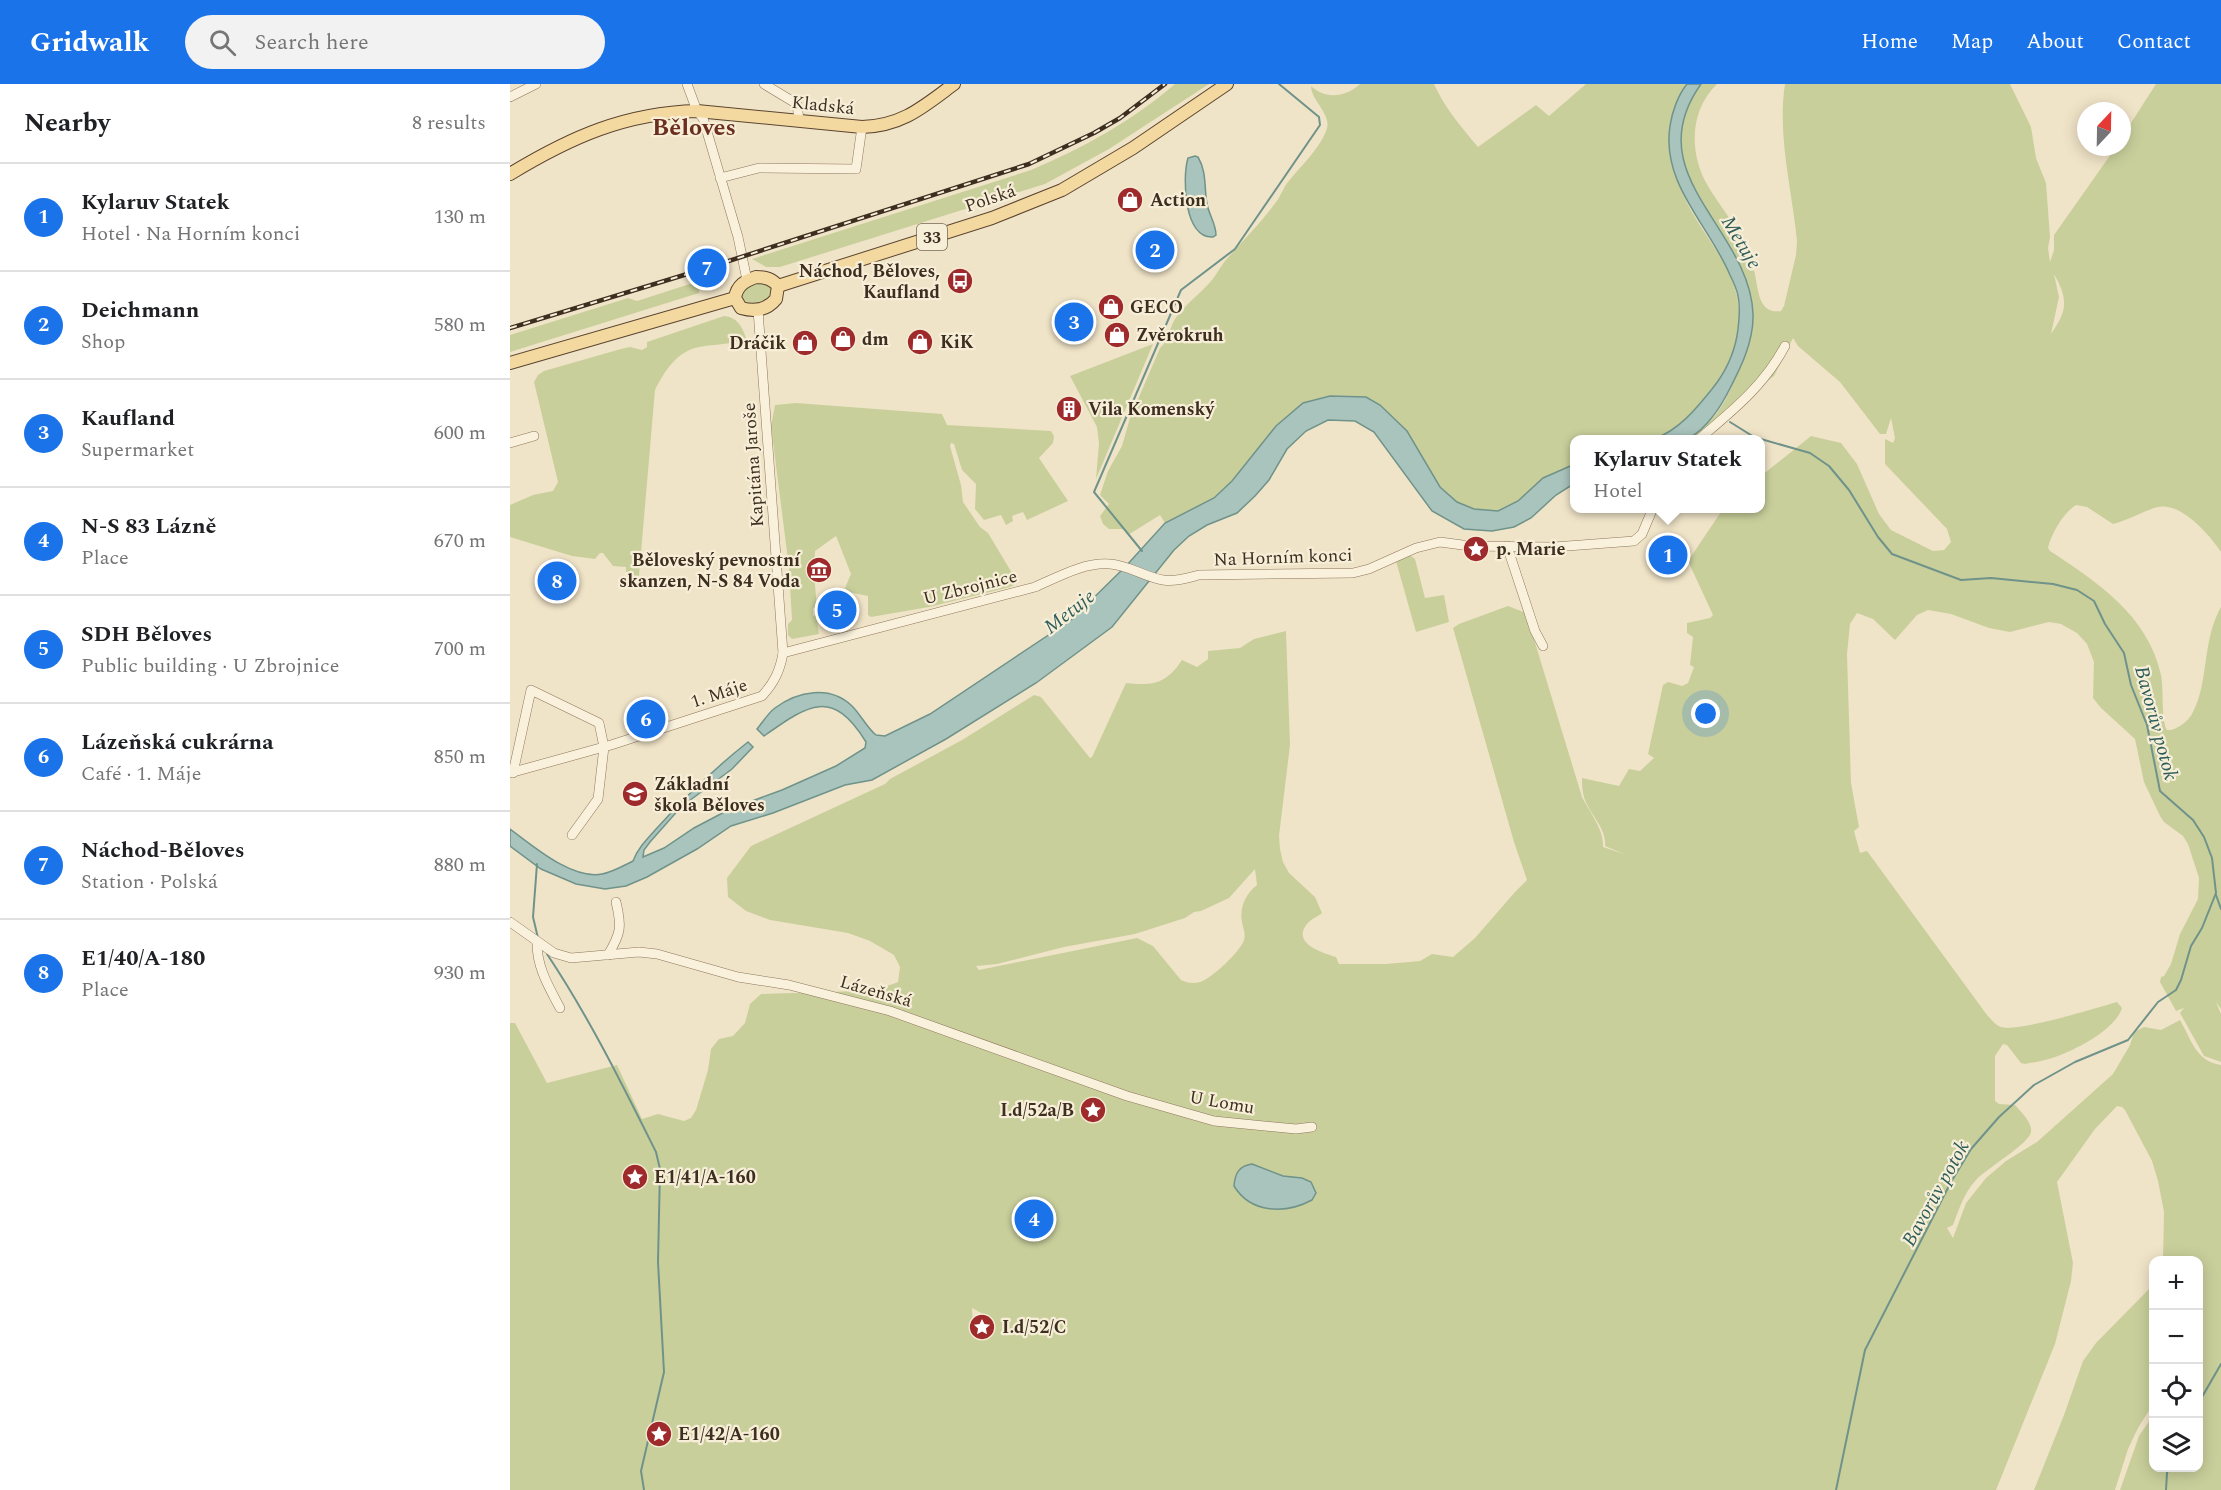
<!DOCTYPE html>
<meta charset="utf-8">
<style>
body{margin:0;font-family:Spectral,serif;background:#f2f2f2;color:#202124}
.controls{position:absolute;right:18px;bottom:18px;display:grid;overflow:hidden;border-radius:12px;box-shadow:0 3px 15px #0003}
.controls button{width:54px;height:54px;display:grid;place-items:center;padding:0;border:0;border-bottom:2px solid #e0e0e0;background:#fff;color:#202124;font:30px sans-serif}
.compass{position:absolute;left:1567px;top:18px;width:54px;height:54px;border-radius:50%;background:#fff;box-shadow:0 3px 15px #0003;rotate:22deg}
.you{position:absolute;left:1196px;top:630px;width:21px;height:21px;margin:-15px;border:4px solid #fff;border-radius:50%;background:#1a73e8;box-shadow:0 0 0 9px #1a73e833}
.badge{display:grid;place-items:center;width:39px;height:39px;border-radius:50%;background:#1a73e8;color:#fff;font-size:20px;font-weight:700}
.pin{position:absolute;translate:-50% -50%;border:3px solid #fff;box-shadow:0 2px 6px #0006}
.popup{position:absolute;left:1060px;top:351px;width:195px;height:78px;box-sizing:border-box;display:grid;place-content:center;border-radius:12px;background:#fff;filter:drop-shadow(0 2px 4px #0005);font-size:20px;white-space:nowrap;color:#757577}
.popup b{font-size:22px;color:#202124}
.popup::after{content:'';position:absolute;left:50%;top:100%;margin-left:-12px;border:12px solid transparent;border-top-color:#fff}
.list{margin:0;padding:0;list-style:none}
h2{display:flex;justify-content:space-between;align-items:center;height:78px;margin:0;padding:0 24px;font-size:26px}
h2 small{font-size:20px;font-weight:400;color:#757577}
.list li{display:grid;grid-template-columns:39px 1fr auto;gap:18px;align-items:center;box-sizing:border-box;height:108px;padding:0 24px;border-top:2px solid #e0e0e0}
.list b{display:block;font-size:22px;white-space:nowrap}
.list p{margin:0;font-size:20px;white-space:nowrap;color:#757577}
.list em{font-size:20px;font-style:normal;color:#757577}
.icon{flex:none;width:33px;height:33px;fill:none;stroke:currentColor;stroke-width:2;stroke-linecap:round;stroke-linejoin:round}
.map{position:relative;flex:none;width:1711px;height:1406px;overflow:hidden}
header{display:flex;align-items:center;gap:36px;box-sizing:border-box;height:84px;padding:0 30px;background:#1a73e8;color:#fff}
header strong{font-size:28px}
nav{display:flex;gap:33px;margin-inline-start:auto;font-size:21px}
.search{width:420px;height:54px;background:#f2f2f2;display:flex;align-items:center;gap:15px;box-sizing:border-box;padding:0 21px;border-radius:33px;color:#757577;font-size:22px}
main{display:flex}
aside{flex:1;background:#fff}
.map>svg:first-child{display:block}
</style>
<header>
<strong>Gridwalk</strong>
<div class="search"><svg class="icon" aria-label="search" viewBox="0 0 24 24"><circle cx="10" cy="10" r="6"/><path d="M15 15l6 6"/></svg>Search here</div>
<nav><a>Home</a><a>Map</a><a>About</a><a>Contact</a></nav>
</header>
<main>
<aside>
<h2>Nearby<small>8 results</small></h2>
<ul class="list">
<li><span class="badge">1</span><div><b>Kylaruv Statek</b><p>Hotel · Na Horním konci</p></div><em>130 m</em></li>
<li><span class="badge">2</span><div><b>Deichmann</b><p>Shop</p></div><em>580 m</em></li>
<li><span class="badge">3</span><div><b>Kaufland</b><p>Supermarket</p></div><em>600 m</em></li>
<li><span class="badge">4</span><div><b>N-S 83 Lázně</b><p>Place</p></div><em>670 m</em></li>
<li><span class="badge">5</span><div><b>SDH Běloves</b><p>Public building · U Zbrojnice</p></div><em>700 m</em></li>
<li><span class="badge">6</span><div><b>Lázeňská cukrárna</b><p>Café · 1. Máje</p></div><em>850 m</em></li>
<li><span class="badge">7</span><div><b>Náchod-Běloves</b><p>Station · Polská</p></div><em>880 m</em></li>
<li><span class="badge">8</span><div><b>E1/40/A-180</b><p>Place</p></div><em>930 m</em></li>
</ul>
</aside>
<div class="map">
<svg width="1711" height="1406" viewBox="0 0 1711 1406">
<rect width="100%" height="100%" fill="#f0e4c8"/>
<g fill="#c9cf9b" fill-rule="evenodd">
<path d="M665 0H699L599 65 535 100 270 183H256L242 175 521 86C573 64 622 37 665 0Z"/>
<path d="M850 0H924C935 24 951 43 968 63L1026 21 1039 32 1076 0H1177C1162 18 1162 35 1165 56 1167 71 1167 97 1173 110 1183 134 1200 155 1213 177 1240 222 1231 268 1199 308 1184 327 1167 347 1144 356H1065V380L1033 394 1008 417 988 427 964 425 947 418 930 403 914 377 870 321 766 342 722 397 704 414 655 439 650 431 618 451 613 445H599L593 440 590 432 599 420 590 411 598 387 612 362 620 334 650 264C660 255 659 242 667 232 677 219 691 209 702 196 707 190 710 183 715 177 732 157 751 139 766 118 771 112 773 104 778 98 791 82 812 62 817 44 821 30 801 16 801 2 816 16 836 13 850 0Z"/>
<path d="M1191 0H1207C1179 27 1179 70 1198 102 1210 122 1225 140 1236 161 1241 172 1244 184 1246 196 1249 212 1251 230 1271 227L1274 222 1286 171 1287 157C1282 106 1267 51 1275 0H1500L1521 43 1526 74 1536 99 1540 153 1538 164 1540 178 1544 166V151L1606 63H1612V53L1646 0H1711V468C1700 451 1671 418 1648 423 1633 427 1619 436 1603 440L1577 423 1566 421C1554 428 1541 450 1538 464L1540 467C1587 498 1638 531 1651 591 1654 605 1651 637 1657 646 1666 647 1679 637 1683 628 1699 597 1692 556 1711 523V925L1706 918 1711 930V978L1694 972 1670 929 1674 924 1666 927 1650 898 1651 893 1654 892 1661 880 1670 850 1688 815 1689 794 1678 760 1673 752 1654 738 1650 732 1634 698 1625 655 1591 624 1583 614 1584 578 1577 560 1567 549 1551 540 1539 538 1500 548 1479 544 1441 530 1418 526 1407 531 1385 556 1363 535 1347 529 1340 540 1337 570 1341 699 1349 743 1344 747 1350 769 1357 767 1477 931C1481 935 1485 941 1491 943 1509 948 1586 924 1607 918L1612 924C1606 945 1567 965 1548 972 1537 976 1526 978 1515 980L1511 979 1497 961 1493 960 1485 972V1017L1489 1020 1505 1021C1510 1027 1523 1039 1521 1048 1519 1060 1477 1084 1466 1096 1454 1109 1449 1125 1443 1141L1437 1144 1443 1154 1456 1119 1476 1094 1496 1077 1527 1058 1603 990 1620 961 1624 948 1634 943 1651 946 1670 936C1682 957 1686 977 1711 981V1406H1610L1629 1352 1640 1336 1643 1339 1640 1351 1643 1348 1644 1384H1688V1176H1653L1654 1128 1648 1097 1642 1077 1615 1026 1612 1023 1607 1022 1585 1045 1547 1098 1563 1179 1561 1197 1545 1260 1486 1406H0V939H5L37 999 107 981 132 1035 148 1030 174 1037 181 1034 186 1026 198 986 201 965 209 955 223 952 235 939 240 920 251 910C285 908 360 911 388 898L390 883 384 871 360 857 338 849 260 836 236 827 218 813 217 794 241 762 375 700 380 695 452 656 524 611 531 613 580 674 582 673 616 599C643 602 656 600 672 576L687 583 698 575V567L730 564 744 555 776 547 780 661 769 752 770 765 773 778 779 789 805 813 812 829C809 832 801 835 797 840 781 860 814 869 826 873L829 880H876L910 877 922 870 943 873 965 854 1005 808 1017 796 1004 758 943 544 949 540 998 522 1016 529 1072 713C1080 729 1094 745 1093 763L1114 770 1095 762C1097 744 1079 730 1074 713 1072 707 1072 700 1072 694L1109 702 1119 685 1130 687 1144 674 1138 670 1153 601 1158 598 1172 602 1178 599 1184 583 1180 581 1183 553 1177 549V539L1200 534 1203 531 1178 477 1213 425 1251 424V392L1301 352 1331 359 1347 380 1369 430 1381 446 1423 467 1434 466 1441 458 1437 445 1375 380V355L1383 359 1385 354 1381 334 1376 350H1370L1330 298 1288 262 1283 254 1264 292 1184 355H1174C1185 348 1199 340 1207 329 1227 302 1234 264 1243 232 1229 199 1215 164 1200 131 1194 118 1186 107 1180 95 1164 59 1169 31 1191 0ZM1544 190C1558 215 1558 226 1541 250L1549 213ZM745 785 747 801C736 809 729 824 732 838 733 845 736 849 734 856 730 868 701 895 690 898 684 900 677 899 671 896L643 862 627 854 469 886 466 882 487 880 554 863 625 850 675 834 684 828 691 827 719 814ZM742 1080 773 1092 792 1094 724 1095ZM462 1224 477 1232 478 1244 482 1247 481 1250C462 1257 463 1237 462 1224Z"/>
<path d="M189 197V209L0 268V251L118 214 127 217Z"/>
<path d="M254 199 262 205 259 214C250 219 241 222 232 216 230 204 243 200 254 199Z"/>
<path d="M214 232C227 233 232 242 236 254 221 261 205 260 189 263 167 267 154 288 145 306L129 492 116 491V483L103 482 93 469H90L85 475 62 472 0 453V421L23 411 43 407 48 398 24 298 28 291 34 287 111 265 120 263 132 266 137 263V258Z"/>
<path d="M643 260 586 395 589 359 587 343 560 292Z"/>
<path d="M286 319 432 330 437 341 541 347 544 352 543 359 529 374 558 417 517 436 513 428 502 432 503 437 496 441 491 431 474 436 465 425 466 400 452 386 444 360 441 359 440 362 451 401 453 418 470 443 478 449 508 499 500 503 419 523 361 533 358 531V512L338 508 335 504 341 490 326 452 305 467 304 490 307 523 303 524V532L306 531 309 550 282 555 278 551V540L282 536 279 484 261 342 265 321Z"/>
<path d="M898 472H901L905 475 915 514 934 511 939 538 906 548 886 477Z"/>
<path d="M1643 1201V1320L1628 1344 1618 1365 1605 1406H1524L1554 1331 1573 1277 1586 1259Z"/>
</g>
<g fill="#a9c4bc" stroke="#6f938a" stroke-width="1.5">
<path d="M1177 0H1191C1126 91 1240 144 1243 230 1244 259 1229 287 1216 312 1208 327 1190 353 1172 356 1163 357 1153 356 1144 355 1169 346 1186 325 1202 305 1215 289 1223 273 1227 252 1229 239 1231 225 1228 212 1227 205 1223 197 1220 191 1199 141 1151 100 1160 42 1162 28 1168 11 1177 0Z"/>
<path d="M685 72 688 73C697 88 694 104 697 120 699 131 706 140 706 151L703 153C674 155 672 94 678 74Z"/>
<path d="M820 312 856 313 870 321 897 347 930 403 947 418 964 425 988 427 1008 417 1033 394 1065 380V399L1046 411 1021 434 1004 443 982 447 954 445 922 427 864 348 845 337 818 336 796 347 777 365 759 396 745 412 727 429 697 441 679 452 664 466 602 543 526 599 436 655 362 696 335 701 263 729 221 742 187 765 137 793 116 802 95 805 66 800 31 785 0 762V745C23 762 62 796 92 790 103 788 113 782 123 777 128 764 137 755 147 744 175 713 205 684 238 658L243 663 222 685 171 723 140 758 134 766 133 773 154 764 184 744 220 725 272 706 326 682 355 664 356 658C322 603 298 621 254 652L247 645C253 638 258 629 265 624 288 607 320 601 342 622 351 631 357 644 366 651L375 652 420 630 561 536 616 482 655 439 704 414 722 397 766 342 793 319Z"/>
<path d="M742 1080 773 1092 792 1094 801 1098 806 1109 802 1116C776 1130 741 1130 724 1102 725 1089 729 1082 742 1080Z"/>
</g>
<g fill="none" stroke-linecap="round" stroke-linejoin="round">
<g stroke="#6f938a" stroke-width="2">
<path d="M1220 338 1244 353 1300 369 1319 382 1339 406 1368 453 1382 470 1451 496 1481 494 1543 500 1567 506 1584 517 1595 540 1614 569 1621 601 1637 641 1650 707 1683 736 1694 753 1702 774 1706 809 1692 844 1681 862 1671 896 1666 906 1648 918 1618 956 1565 978 1524 1001 1489 1033 1461 1065 1441 1098 1355 1266 1326 1406"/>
<path d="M632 467 584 408 671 206 725 165 810 41 809 33 769 0"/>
<path d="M27 780 23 833 28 854"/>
<path d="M1706 811 1711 825"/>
<path d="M37 870C79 933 112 1000 146 1068L150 1085 148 1178 154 1288 131 1387 134 1406"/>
<path d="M1688 1320 1711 1280"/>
<path d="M1656 1406 1657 1389 1659 1384"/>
</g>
<g stroke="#8d765c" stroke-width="10">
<g id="minor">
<path d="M177 0 187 27 193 34 228 153 237 196"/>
<path d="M254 0 287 20 289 36"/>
<path d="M0 13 26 0"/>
<path d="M210 94 249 84 346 85 352 43"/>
<path d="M1188 356C1222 327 1254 302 1275 262"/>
<path d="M0 359 24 352"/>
<path d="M997 462 1025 547 1033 562"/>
<path d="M273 569 525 503C548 493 574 478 600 480 618 481 635 493 653 496 665 498 677 494 689 491L843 489 859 485 906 464 930 458 960 462 1044 463 1124 457 1132 450 1143 424"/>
<path d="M0 689 101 661 252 612C264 599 270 587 273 569L248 226"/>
<path d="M3 689 21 606 89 639 94 663 88 715 62 751"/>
<path d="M0 838 44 869 61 874 129 868 147 870 228 893 279 901 380 927 617 1012 704 1037 786 1045 802 1043"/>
<path d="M27 859C27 884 39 903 50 924"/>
<path d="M98 871C111 849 112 843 106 818"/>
</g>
</g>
<g stroke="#5b4430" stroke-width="14">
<g id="major">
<path d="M0 90C61 53 115 29 187 27L352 43C392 42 413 23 444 0"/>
<path d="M246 193C256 193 262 195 268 202L266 215C257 226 245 228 231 224L225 214C227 201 235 197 246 193Z"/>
<path d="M268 202 482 134 552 106 623 64 717 0"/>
<path d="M0 279 225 214"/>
</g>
</g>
<use href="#minor" stroke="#faf1dc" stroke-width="9"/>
<use href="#major" stroke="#f3d9a0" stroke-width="12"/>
<g stroke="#3d2e20" stroke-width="4.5">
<path id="rail" d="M0 244 197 184 519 80 584 49 610 34 655 0"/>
</g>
<use href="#rail" stroke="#f7eed8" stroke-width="2" stroke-dasharray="7" stroke-linecap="butt"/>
</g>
<defs>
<g id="shop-disc" transform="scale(1.35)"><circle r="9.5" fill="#9e2a2b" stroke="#f7eed8"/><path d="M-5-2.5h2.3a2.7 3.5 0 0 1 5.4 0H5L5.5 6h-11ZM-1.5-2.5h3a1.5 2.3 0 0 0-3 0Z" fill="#fff"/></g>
<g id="bus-disc" transform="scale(1.35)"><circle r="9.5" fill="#9e2a2b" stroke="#f7eed8"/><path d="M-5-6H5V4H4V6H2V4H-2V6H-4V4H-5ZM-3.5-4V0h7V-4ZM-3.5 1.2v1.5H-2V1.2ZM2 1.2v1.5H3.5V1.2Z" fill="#fff"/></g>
<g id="building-disc" transform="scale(1.35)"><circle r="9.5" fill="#9e2a2b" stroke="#f7eed8"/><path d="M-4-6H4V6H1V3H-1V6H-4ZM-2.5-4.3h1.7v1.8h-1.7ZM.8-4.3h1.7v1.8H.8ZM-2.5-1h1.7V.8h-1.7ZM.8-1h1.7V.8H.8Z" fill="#fff"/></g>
<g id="sight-disc" transform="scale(1.35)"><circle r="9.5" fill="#9e2a2b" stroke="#f7eed8"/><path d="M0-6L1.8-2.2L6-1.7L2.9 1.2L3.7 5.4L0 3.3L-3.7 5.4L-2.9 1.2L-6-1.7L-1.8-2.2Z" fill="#fff"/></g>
<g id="museum-disc" transform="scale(1.35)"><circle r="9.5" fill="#9e2a2b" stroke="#f7eed8"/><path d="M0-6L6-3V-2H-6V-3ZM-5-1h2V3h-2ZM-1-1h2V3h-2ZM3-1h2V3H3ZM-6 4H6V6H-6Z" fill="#fff"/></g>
<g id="school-disc" transform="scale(1.35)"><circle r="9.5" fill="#9e2a2b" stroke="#f7eed8"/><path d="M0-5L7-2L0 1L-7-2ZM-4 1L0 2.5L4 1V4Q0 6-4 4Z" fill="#fff"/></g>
</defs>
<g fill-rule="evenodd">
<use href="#shop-disc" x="620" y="116"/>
<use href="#bus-disc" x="450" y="197"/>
<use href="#shop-disc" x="601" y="223"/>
<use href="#shop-disc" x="607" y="251"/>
<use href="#shop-disc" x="333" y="255"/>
<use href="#shop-disc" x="410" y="258"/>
<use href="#shop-disc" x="295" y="259"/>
<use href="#building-disc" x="559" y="325"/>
<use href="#sight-disc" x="966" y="465"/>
<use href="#museum-disc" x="309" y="486"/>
<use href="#school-disc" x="125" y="710"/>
<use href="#sight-disc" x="583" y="1026"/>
<use href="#sight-disc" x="125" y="1093"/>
<use href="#sight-disc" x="472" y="1243"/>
<use href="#sight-disc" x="149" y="1350"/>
</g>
<g text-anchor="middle" stroke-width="4.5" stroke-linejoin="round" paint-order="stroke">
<rect fill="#f7eed8" stroke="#756857" stroke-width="1.5" x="407" y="140" width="30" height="26" rx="4.5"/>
<g font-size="16" font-weight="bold" fill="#3d2e20">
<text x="422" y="159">33</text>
</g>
<g font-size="18" fill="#3d2e20" stroke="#f7eed8">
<text transform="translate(313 21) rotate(6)" y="6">Kladská</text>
<text transform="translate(480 114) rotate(-19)" y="6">Polská</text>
<text transform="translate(243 381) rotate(-94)" y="6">Kapitána Jaroše</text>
<text transform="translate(773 473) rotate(-2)" y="6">Na Horním konci</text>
<text transform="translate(460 503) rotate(-14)" y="6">U Zbrojnice</text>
<text transform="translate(209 609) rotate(-18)" y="6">1. Máje</text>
<text transform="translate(366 907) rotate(16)" y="6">Lázeňská</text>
<text transform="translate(712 1018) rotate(10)" y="6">U Lomu</text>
</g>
<g font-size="18" font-weight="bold" fill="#3d2e20" stroke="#f7eed8" text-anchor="start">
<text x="640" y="122">Action</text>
<text x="430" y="193" text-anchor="end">Náchod, Běloves,<tspan x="430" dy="21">Kaufland</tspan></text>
<text x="620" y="229">GECO</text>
<text x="626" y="257">Zvěrokruh</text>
<text x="352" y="261">dm</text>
<text x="430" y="264">KiK</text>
<text x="276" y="265" text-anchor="end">Dráčik</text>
<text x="578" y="331">Vila Komenský</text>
<text x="986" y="471">p. Marie</text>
<text x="290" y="482" text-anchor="end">Běloveský pevnostní<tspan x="290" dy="21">skanzen, N-S 84 Voda</tspan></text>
<text x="144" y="706">Základní<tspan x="144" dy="21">škola Běloves</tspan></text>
<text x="564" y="1032" text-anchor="end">I.d/52a/B</text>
<text x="144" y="1099">E1/41/A-160</text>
<text x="492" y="1249">I.d/52/C</text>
<text x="168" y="1356">E1/42/A-160</text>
</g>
<g font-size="20" font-style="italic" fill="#2f5d5a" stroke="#f7eed8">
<text transform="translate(1232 158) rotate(59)" y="7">Metuje</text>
<text transform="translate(559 527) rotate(-38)" y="7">Metuje</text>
<text transform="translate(1647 639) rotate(75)" y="7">Bavorův potok</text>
<text transform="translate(1425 1109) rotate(-61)" y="7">Bavorův potok</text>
</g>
<g font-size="24" font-weight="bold" fill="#6b2e1e" stroke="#f7eed8">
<text x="184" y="51">Běloves</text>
</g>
</g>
</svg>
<div class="controls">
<button>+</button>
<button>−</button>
<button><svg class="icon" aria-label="locate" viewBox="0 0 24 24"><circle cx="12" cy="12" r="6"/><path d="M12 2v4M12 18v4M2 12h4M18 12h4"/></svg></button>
<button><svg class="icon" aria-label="layers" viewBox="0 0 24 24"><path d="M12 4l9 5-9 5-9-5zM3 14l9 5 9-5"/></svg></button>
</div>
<svg class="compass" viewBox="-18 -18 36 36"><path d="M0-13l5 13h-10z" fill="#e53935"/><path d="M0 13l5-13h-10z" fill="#757577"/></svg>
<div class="you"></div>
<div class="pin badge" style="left:1158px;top:471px">1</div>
<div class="popup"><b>Kylaruv Statek</b>Hotel</div>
<div class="pin badge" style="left:645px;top:166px">2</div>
<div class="pin badge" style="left:564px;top:238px">3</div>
<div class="pin badge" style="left:524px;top:1135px">4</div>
<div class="pin badge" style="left:327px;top:526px">5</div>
<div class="pin badge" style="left:136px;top:635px">6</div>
<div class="pin badge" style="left:197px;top:184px">7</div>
<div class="pin badge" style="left:47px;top:497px">8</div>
</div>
</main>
